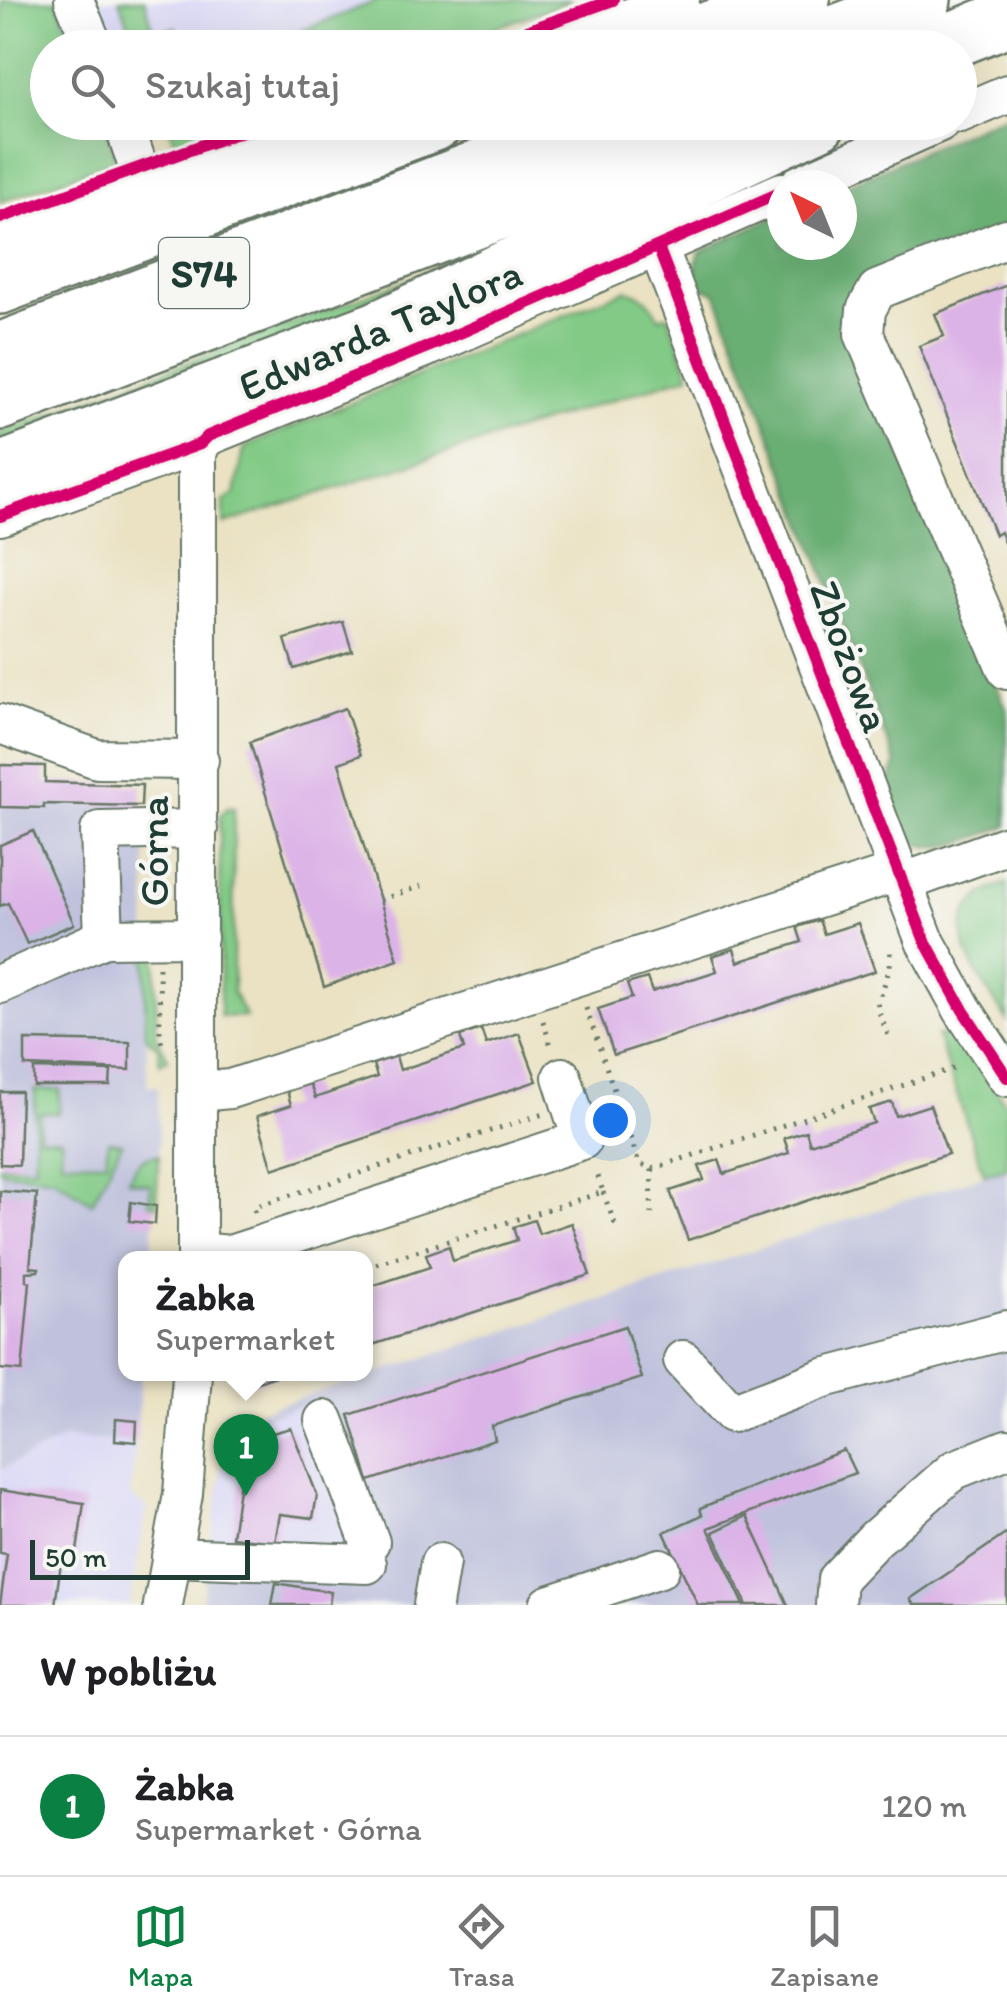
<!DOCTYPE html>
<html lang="pl">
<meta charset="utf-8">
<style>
body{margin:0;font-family:Itim,sans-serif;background:#f2f2f2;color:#202124}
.compass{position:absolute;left:767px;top:170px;width:90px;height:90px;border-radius:50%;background:#fff;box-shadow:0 10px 40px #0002;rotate:317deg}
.scale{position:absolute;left:30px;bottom:25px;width:220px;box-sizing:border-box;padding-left:10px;border:5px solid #1f3d34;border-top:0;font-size:28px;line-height:35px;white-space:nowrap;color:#1f3d34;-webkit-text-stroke:8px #f6f6f2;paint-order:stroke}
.you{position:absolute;left:610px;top:1120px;width:35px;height:35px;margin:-25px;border:8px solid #fff;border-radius:50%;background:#1a73e8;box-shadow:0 0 0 15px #1a73e833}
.badge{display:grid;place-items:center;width:65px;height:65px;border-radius:50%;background:#0b8043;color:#fff;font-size:32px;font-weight:700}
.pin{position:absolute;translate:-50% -82px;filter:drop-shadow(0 2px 5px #0008)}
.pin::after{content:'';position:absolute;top:52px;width:35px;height:30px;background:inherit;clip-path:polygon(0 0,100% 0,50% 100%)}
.popup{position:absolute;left:118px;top:1251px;width:255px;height:130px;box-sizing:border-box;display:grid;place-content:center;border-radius:20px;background:#fff;filter:drop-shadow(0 2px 8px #0005);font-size:32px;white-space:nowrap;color:#757577}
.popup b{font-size:38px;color:#202124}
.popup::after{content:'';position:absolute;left:50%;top:100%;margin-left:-20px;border:20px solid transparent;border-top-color:#fff}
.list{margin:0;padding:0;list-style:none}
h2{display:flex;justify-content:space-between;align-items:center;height:130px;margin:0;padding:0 40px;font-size:42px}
h2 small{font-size:32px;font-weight:400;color:#757577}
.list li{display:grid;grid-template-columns:65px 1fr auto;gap:30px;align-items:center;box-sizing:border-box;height:140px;padding:0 40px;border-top:2px solid #e0e0e0}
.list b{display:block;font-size:38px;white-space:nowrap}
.list p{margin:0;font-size:32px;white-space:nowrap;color:#757577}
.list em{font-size:32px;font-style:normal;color:#757577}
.icon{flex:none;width:55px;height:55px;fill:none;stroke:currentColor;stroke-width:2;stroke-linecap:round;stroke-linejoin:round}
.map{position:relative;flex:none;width:1007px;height:1605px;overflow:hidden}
.search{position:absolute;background:#fff;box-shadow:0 10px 40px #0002;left:30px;right:30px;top:30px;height:110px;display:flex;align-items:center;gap:25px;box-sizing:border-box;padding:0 35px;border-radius:55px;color:#757577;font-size:38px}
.sheet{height:270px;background:#fff}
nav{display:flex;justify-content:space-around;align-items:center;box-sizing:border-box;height:140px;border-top:2px solid #e0e0e0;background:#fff;font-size:28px;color:#757577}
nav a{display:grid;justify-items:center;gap:5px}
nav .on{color:#0b8043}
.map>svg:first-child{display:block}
</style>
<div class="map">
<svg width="1007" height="1605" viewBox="0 0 1007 1605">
<rect width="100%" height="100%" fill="#f6f6f2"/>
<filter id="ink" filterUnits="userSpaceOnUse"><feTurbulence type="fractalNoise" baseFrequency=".01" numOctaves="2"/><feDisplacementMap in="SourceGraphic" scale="20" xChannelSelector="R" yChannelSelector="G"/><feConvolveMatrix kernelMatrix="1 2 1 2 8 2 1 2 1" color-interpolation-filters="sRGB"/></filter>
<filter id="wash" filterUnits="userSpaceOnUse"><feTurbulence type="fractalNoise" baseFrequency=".0048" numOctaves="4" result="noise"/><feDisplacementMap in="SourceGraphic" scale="40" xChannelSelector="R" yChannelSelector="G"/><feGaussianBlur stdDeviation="2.25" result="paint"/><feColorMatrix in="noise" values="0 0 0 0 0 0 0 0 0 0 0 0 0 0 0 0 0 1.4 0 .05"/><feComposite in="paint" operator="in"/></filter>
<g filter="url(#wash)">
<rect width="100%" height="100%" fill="#eae2c3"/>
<g fill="#d9d7f7">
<path d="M0 0H379L260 47 48 48V122L0 153Z"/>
<path d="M308 1404 358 1544 207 1571 227 1429Z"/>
<path d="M64 1438 136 1442 130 1495 147 1508 130 1605H0V1470Z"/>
</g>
<g fill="#c0c2dd">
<path d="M0 803 146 807 147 1086 158 1087 159 1155 151 1258H126V1374H141L136 1442 64 1438 0 1470Z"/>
<path d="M1007 1168V1605H201L207 1571 358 1544 308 1404 227 1429V1422Z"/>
</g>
<g fill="#82ca86" stroke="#50845d" stroke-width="2.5">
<path d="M2 0H56L76 47 48 48V122L105 123 116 160 0 202Z"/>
<path d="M119 0H145L154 34 176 27V47H137Z"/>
<path d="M379 0H572L441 47H260Z"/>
<path d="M167 123H235L176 144Z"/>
<path d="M546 228 305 335 0 449V433Z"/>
<path d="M626 290C644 294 651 301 659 318L668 315 690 375 224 524V501L235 494 244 449 248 445Z"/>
<path d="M228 808H234L233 993 246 1017 220 1016V815Z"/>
<path d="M1007 883V1020C975 971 926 911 1007 883Z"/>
<path d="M156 951V1035L168 1059 160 1064 158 1047 148 1039 145 1032 146 952Z"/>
<path d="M951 1033 961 1035 1007 1106V1168L984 1174 937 1036Z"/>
<path d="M60 1089 59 1113H40L39 1137 62 1139 61 1161 106 1162 108 1141 122 1143 92 1203 54 1178 0 1171V1165L35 1167V1090Z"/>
<path d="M159 1155 156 1206 149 1205 151 1185 128 1180C135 1165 142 1155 159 1155Z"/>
</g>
<path fill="#69ae73" stroke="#447654" stroke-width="2.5" d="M1007 114V226L868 281 853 337 1007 710V826C977 836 925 866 902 829 896 818 891 804 886 792L896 764 716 293 692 283 699 252 782 213V245H842V187Z"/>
<g id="blocks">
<g fill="#dcb3e7">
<path d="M1007 285V550L1000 532 995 535 919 346 944 336 935 314Z"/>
<path d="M343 622 352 651 294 669 285 639Z"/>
<path d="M345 708 361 755 339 763 398 960 324 987 250 742Z"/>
<path d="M0 765 45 766V782L142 785 141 806 44 804V808L0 807Z"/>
<path d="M33 831 74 924 27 944 8 903 0 906V845Z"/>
<path d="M819 920 824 934 858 923 875 971 614 1055 598 1009 632 998 627 984 647 978 652 992 717 971 712 956 734 949 738 962 802 942 797 927Z"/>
<path d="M481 1029 486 1044 519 1033 537 1081 273 1169 257 1116 291 1105 287 1091 310 1084 315 1098 377 1077 373 1064 396 1056 400 1070 464 1049 460 1036Z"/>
<path d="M25 1040 130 1042V1070L25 1066Z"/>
<path d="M34 1069 111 1071 110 1086H34Z"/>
<path d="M0 1092H21L19 1165 0 1164Z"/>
<path d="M892 1102 896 1116 930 1105 948 1154 688 1240 670 1191 704 1180 699 1166 719 1160 724 1174 789 1153 784 1138 806 1131 810 1144 874 1123 869 1109Z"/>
<path d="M0 1191 37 1194 30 1267 39 1268 38 1271 26 1272V1281L30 1282 22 1371 0 1369Z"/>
<path d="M131 1202 156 1206 155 1224 129 1221Z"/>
<path d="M534 1220 539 1234 572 1223 590 1275 366 1347V1288L430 1267 426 1254 449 1246 453 1261 517 1240 513 1227Z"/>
<path d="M625 1326 642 1378 492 1426 495 1440 369 1481 349 1415Z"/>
<path d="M245 1374H282L245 1386Z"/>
<path d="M116 1419 137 1421 136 1442 115 1440Z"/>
<path d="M291 1428 317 1495 313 1518 280 1514 275 1542 232 1537 246 1440Z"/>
<path d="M844 1450 855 1473 708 1528 744 1605H698L664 1532 702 1515 700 1508Z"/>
<path d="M0 1490 84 1503 75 1565 61 1563 55 1605H0L7 1554 0 1553Z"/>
<path d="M747 1516 788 1605H747L713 1532Z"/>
<path d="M1007 1533V1605H914L910 1599Z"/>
<path d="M276 1583 331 1592 329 1605H272Z"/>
</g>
</g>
</g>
<g filter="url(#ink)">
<use href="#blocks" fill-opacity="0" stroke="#676" stroke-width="2.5"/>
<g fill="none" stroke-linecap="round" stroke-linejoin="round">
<g stroke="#676" stroke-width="42">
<g id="minor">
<path d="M74 0 94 48"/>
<path d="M546 48 680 0"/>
<path d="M960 114 1007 94"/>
<path d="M123 122 146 190"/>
<path d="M799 185 940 122"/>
<path d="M1007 238 877 290 866 310 864 334 1007 670"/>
<path d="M0 241 337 122"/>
<path d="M658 247 925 941 963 1010 1007 1077"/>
<path d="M0 516 200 444 208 436 430 346 782 192"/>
<path d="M0 724 97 759 199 760"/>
<path d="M902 883 1007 845"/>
<path d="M104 938 100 831 198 829"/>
<path d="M0 984 104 938 198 937"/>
<path d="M198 1092 230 1089 898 872"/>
<path d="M198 1252 230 1255 582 1140 562 1077"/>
<path d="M197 1258V455L200 444"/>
<path d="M683 1360 732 1413 824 1378 1007 1330"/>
<path d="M324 1420 370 1542"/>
<path d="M171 1557 367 1564"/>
<path d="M163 1605 183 1494 192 1374"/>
<path d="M433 1605 440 1563"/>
<path d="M549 1605 660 1568"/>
<path d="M835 1605 837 1579 875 1539 954 1470 1007 1449"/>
</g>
</g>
<g stroke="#676" stroke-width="60">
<g id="highway">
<path d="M651 48 802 0"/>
<path d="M797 48 923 0"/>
<path d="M932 48 1007 18"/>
<path d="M0 286 436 122"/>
<path d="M0 351 599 122"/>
<path d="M0 402 734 122"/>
<path d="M0 471 378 329 818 122"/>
</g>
</g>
<g stroke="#676" stroke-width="5" stroke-dasharray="2.5 8" stroke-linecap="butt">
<path d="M158 862V906"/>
<path d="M380 900 421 886"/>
<path d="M159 967 160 1037 163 1046"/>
<path d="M586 1008 639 1163 652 1169 961 1066"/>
<path d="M543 1021 552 1049"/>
<path d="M888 1035 877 1007 890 967 891 948"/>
<path d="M603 1192 614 1222 619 1225"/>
<path d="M255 1212 254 1207 543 1114"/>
<path d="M651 1214 652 1169"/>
<path d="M366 1267 603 1192 596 1170"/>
</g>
<use href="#minor" stroke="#fff" stroke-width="38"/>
<use href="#highway" stroke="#fff" stroke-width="55"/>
<g stroke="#f6f6f2" stroke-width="19">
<g id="cycleway">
<path d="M479 48 613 0"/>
<path d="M0 218 267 122"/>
<path d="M658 247 925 941 963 1010 1007 1077"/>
<path d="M0 516 200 444 208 436 430 346 782 192"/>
</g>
</g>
<use href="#cycleway" stroke="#d6006c" stroke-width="12"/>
</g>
</g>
<g text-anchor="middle" stroke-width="8" stroke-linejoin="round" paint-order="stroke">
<rect fill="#f6f6f2" stroke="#60746d" stroke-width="2.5" x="159" y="238" width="90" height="70" rx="8"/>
<g font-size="40" font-weight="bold" fill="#1f3d34">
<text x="204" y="287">S74</text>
</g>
<g font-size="42" fill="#1f3d34" stroke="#f6f6f2">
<text transform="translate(380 329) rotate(-23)" y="15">Edwarda Taylora</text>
<text transform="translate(851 656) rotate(69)" y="15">Zbożowa</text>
<text transform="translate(153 851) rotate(-90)" y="15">Górna</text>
</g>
</g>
</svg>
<svg class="compass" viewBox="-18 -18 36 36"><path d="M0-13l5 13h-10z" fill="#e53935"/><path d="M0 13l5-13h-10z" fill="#757577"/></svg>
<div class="scale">50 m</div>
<div class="you"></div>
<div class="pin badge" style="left:246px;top:1496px">1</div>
<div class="popup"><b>Żabka</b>Supermarket</div>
<div class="search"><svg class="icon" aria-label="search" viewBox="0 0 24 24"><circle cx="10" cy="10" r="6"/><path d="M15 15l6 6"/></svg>Szukaj tutaj</div>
</div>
<section class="sheet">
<h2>W pobliżu<small></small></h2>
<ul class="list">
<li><span class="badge">1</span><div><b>Żabka</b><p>Supermarket · Górna</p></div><em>120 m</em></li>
</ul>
</section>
<nav>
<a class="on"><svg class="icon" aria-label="map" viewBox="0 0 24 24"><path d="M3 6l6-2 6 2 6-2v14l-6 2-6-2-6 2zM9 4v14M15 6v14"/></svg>Mapa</a>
<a><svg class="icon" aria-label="directions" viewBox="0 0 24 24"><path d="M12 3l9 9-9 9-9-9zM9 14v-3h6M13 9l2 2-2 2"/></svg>Trasa</a>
<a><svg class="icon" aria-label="saved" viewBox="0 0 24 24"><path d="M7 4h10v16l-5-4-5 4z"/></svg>Zapisane</a>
</nav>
